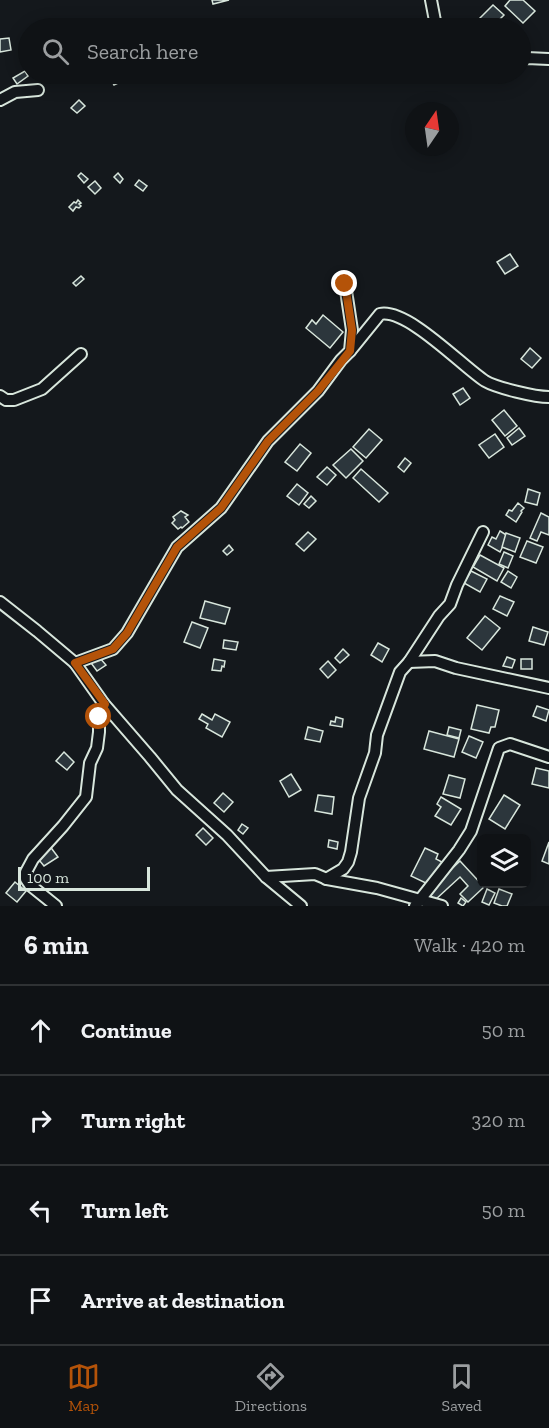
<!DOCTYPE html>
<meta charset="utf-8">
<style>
body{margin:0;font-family:"Zilla Slab",serif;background:#181b1e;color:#f1f3f6}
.controls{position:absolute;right:18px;bottom:18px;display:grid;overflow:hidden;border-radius:9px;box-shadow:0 3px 15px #0003}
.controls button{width:54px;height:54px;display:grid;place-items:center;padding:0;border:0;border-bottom:2px solid #2f3234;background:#0f1215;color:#f1f3f6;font:30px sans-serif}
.compass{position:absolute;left:405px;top:102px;width:54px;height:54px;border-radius:50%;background:#0f1215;box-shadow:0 3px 15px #0003;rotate:13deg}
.scale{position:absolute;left:18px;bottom:15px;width:132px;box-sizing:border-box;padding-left:6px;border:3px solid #d8e6dc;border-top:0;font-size:16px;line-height:21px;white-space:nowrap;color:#d8e6dc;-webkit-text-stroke:4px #14181c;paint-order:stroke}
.stop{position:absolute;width:18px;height:18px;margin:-14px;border:4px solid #b45309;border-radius:50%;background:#fff}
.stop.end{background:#b45309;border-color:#fff;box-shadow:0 2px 6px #0008}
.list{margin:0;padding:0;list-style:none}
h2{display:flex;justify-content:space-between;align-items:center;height:78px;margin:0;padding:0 24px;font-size:26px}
h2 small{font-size:20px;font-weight:400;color:#9b9ea0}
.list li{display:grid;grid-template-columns:39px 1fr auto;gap:18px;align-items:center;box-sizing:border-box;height:90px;padding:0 24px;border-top:2px solid #2f3234}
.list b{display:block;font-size:22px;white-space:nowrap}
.list em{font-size:20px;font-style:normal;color:#9b9ea0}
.icon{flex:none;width:33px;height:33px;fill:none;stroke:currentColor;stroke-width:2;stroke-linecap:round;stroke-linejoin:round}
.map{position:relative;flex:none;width:549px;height:906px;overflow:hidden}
.search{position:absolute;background:#0f1215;box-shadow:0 3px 15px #0003;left:18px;right:18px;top:18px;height:66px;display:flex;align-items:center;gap:15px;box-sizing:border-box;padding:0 21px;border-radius:33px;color:#9b9ea0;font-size:22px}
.sheet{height:438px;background:#0f1215}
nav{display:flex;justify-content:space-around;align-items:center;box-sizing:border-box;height:84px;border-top:2px solid #2f3234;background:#0f1215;font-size:16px;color:#9b9ea0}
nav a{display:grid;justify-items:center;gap:3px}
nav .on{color:#b45309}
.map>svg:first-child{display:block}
</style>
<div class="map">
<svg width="549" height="906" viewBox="0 0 549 906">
<rect width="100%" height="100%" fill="#14181c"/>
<g fill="#2c363c" stroke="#d8e6dc" stroke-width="1.5">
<path d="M212 0H229L213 4Z"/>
<path d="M510 0H523L535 11 523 23 505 6Z"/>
<path d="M493 5 504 15 491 28H470Z"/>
<path d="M9 38 11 50 0 52V39Z"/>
<path d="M25 71 28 76 17 84 13 78Z"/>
<path d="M108 74H127L129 78 114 85Z"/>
<path d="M79 100 85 106 77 113 71 108Z"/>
<path d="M81 173 88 179 84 183 78 176Z"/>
<path d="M118 173 123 179 120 183 114 177Z"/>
<path d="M139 180 147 186 143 191 135 185Z"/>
<path d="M95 181 101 188 95 194 88 187Z"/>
<path d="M78 200 81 203 79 204 81 206 79 208 76 207 73 211 69 207 74 202 76 203Z"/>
<path d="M510 254 518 266 505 274 497 262Z"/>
<path d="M81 276 84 279 76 286 73 283Z"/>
<path d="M323 315 343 332 330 348 306 328 312 320 316 324Z"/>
<path d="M530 348 541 358 532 368 521 359Z"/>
<path d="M463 388 470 398 460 405 453 394Z"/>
<path d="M504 410 517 426 505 436 492 420Z"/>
<path d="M519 428 525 436 512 445 507 438Z"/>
<path d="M369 429 382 440 366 458 353 447Z"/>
<path d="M495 434 504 447 489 458 479 445Z"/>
<path d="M300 444 311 453 297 471 285 462Z"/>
<path d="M351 449 363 461 346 478 333 465Z"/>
<path d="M405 458 411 463 404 472 398 467Z"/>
<path d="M327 467 336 475 327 485 317 477Z"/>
<path d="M361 469 388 493 379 502 353 478Z"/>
<path d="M297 484 308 493 299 505 287 496Z"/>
<path d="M528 489 540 493 537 505 525 502Z"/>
<path d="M311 496 316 501 309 508 304 504Z"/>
<path d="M518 503 524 508 521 511 522 512 516 522 506 515 509 510 512 511Z"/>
<path d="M181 511 188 515 185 517 189 522 182 528 181 527 178 529 172 523 175 520 173 517Z"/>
<path d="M541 513 549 517V535L541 532 537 541 530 538Z"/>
<path d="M500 531 508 536 500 552 488 545 492 537 496 539Z"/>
<path d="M308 532 316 539 304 551 296 544Z"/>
<path d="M506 533 520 538 515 552 502 547Z"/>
<path d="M527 541 543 547 536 563 520 557Z"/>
<path d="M229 545 233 550 227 555 223 551Z"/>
<path d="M504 552 513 556 508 568 499 564Z"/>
<path d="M480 555 504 568 497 581 473 567Z"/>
<path d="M471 571 487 579 480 592 464 583Z"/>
<path d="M508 571 517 577 511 588 501 582Z"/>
<path d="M500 596 514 602 507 616 493 609Z"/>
<path d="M205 601 230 608 225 624 200 618Z"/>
<path d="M485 616 500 628 482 650 467 638Z"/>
<path d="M192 622 208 628 200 648 184 642Z"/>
<path d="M533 627 548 632 544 645 529 641Z"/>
<path d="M224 640 238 642 236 650 223 648Z"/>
<path d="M378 643 389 649 382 662 371 655Z"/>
<path d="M343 649 349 655 340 663 335 658Z"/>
<path d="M99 657 106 665 97 671 91 663Z"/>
<path d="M507 657 515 660 512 668 503 666Z"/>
<path d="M214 659 225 661 224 667 222 666 221 671 212 670Z"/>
<rect x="521" y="659" width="11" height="10"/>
<path d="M328 661 336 670 328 678 320 669Z"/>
<path d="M477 705 499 710 495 727H491L489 733 471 729Z"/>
<path d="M537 706 549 710 546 721 533 716Z"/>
<path d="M202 714 212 720 215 714 230 722 222 737 206 728 208 724 199 719Z"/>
<path d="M336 717 343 719 342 727 330 725 331 721 335 722Z"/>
<path d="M308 727 323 731 320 742 305 739Z"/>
<path d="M449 727 461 730 459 738 447 735Z"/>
<path d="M429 731 459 739 454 757 424 749Z"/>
<path d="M469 736 483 742 476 758 462 752Z"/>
<path d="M64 752 74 762 67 770 56 761Z"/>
<path d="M536 768 549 771V788L532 784Z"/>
<path d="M291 774 301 790 289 797 280 781Z"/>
<path d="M449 775 465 779 460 798 443 794Z"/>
<path d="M223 793 233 802 224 812 214 803Z"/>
<path d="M318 795 334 797 332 814 315 811Z"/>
<path d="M504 795 520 805 505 829 489 819Z"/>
<path d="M441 797 461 809 451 825 435 816 441 807 437 804Z"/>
<path d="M242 824 248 828 243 834 238 830Z"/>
<path d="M203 828 213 838 206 845 196 835Z"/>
<path d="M329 840 338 842 337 849 328 847Z"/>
<path d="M549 842V864L542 861Z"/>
<path d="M49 845 58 857 44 866 35 855Z"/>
<path d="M425 848 438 854 436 859 442 862 430 885 411 876Z"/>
<path d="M460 861 484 887 468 902 460 894 468 886 460 877 435 900 427 892Z"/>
<path d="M15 882 26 891 17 902 6 893Z"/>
<path d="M487 889 495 893 489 905 482 902Z"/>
<path d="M499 889 512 894 507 906H502L494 903Z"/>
<path d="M461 898 466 902 463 906 458 903Z"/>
</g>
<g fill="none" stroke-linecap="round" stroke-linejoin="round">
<g stroke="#d8e6dc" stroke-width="14">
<g id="minor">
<path d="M431 0 436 26 439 28"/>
<path d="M520 59 527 58 549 59"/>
<path d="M0 100 15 92 38 90"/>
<path d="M350 351 380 314C407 308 462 366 485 381 497 388 535 397 549 397"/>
<path d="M0 396 6 400H14L42 389 81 354"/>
<path d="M0 602 37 631 75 663 104 704 150 757 177 790 227 835 266 877 301 906"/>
<path d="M409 662 435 661 456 668 549 688"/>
<path d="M75 663 113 649 127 633 177 547 221 508 268 441 318 391 341 360 350 351 352 330 345 284"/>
<path d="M266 877 315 874 327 879 377 888 442 906"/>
<path d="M326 879 343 869 348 862 351 852 359 798 375 753 377 735 400 672 409 662 439 616 450 604 457 585 483 532"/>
<path d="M56 906 30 885 26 879V872L33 859 63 826 86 797 90 763 97 748 99 732V717L104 704"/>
<path d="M415 906 459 850 471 831 499 748 510 744 549 757"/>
</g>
</g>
<use href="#minor" stroke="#14181c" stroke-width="10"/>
</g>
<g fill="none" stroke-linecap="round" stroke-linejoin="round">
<path stroke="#b45309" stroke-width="8" d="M99 717 105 704 75 663 113 649 127 633 177 547 221 508 268 441 318 391 350 351 352 330 345 284"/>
</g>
</svg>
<div class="controls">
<button><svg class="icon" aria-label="layers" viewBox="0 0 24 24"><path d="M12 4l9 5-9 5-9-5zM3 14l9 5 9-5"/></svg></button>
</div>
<svg class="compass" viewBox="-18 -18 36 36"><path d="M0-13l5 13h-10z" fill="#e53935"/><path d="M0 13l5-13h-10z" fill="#9b9ea0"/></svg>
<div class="scale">100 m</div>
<div class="stop" style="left:99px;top:717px"></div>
<div class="stop end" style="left:345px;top:284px"></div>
<div class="search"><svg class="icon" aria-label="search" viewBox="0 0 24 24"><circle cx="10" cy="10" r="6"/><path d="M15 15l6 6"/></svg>Search here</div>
</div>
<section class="sheet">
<h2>6 min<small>Walk · 420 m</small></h2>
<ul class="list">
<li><svg class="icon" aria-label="ahead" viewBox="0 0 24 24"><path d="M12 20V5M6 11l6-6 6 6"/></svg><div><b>Continue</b></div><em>50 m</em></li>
<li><svg class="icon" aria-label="right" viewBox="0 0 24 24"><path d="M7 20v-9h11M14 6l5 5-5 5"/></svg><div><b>Turn right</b></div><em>320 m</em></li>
<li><svg class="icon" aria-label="left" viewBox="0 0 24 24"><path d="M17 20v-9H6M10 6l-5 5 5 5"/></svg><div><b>Turn left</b></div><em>50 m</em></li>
<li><svg class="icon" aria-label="arrive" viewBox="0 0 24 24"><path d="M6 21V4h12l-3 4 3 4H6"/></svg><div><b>Arrive at destination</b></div></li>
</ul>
</section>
<nav>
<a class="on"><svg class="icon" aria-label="map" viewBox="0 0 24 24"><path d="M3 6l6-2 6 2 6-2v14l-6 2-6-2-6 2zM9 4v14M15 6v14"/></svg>Map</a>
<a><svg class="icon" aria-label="directions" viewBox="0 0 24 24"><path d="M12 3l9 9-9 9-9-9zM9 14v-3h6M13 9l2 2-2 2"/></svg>Directions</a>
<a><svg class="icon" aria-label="saved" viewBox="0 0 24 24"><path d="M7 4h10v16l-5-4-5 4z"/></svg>Saved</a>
</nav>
